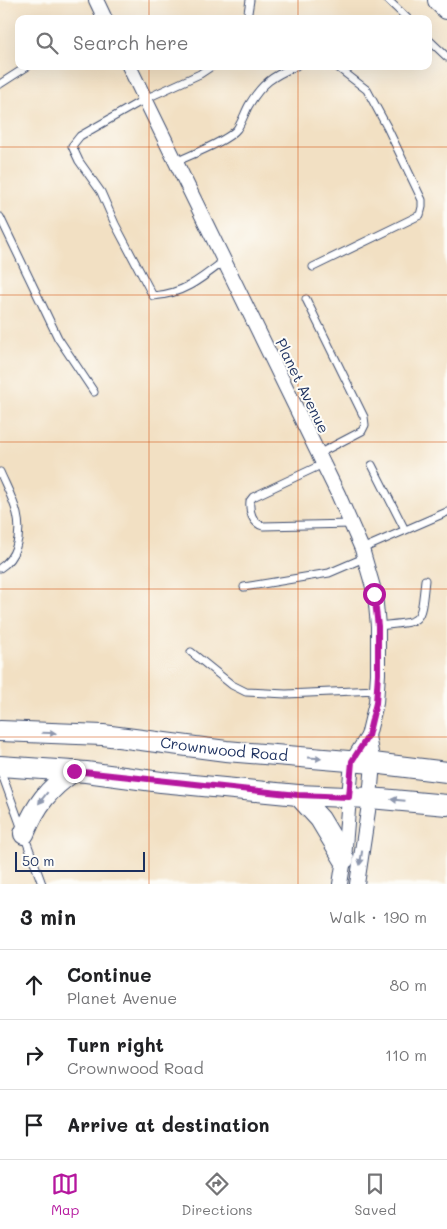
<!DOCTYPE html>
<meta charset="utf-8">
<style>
body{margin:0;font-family:Mali,sans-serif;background:#f2f2f2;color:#202124}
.scale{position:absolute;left:15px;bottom:12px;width:130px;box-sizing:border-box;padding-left:5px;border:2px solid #1b2f5e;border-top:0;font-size:14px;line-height:18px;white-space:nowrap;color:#1b2f5e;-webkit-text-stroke:4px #fdfcf7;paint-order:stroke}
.stop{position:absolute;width:15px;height:15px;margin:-11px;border:4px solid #b5179e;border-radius:50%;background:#fff}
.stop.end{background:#b5179e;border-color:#fff;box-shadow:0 1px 5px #0008}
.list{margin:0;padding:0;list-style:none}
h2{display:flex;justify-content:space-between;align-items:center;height:65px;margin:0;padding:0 20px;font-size:21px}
h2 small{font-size:16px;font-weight:400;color:#757577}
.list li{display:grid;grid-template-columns:32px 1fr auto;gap:15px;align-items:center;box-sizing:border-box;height:70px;padding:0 20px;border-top:1px solid #e0e0e0}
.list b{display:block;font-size:19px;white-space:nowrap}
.list p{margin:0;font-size:16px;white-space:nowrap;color:#757577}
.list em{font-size:16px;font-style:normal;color:#757577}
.icon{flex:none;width:28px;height:28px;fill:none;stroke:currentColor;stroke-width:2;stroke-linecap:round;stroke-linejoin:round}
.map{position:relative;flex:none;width:447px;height:884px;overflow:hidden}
.search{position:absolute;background:#fff;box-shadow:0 5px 20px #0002;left:15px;right:15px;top:15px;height:55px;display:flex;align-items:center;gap:12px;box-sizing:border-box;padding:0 18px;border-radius:10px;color:#757577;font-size:19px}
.sheet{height:275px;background:#fff}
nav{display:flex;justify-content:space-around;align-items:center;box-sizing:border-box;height:70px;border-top:1px solid #e0e0e0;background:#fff;font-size:14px;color:#757577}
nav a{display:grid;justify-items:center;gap:2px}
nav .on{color:#b5179e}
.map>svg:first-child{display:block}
</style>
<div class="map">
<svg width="447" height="884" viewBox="0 0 447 884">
<rect width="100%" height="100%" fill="#fdfcf7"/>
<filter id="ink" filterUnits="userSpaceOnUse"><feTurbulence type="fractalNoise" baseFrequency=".02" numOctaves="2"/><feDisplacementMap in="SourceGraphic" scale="10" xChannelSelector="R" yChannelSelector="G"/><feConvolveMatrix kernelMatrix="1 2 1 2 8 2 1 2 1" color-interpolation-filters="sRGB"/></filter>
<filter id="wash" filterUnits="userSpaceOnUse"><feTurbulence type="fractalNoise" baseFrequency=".0096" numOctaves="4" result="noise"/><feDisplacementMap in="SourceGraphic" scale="20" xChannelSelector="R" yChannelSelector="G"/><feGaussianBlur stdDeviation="1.12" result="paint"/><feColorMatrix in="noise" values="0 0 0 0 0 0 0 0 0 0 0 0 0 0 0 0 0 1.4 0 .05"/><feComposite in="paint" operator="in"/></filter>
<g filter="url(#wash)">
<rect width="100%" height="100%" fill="#f2e0c3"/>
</g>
<g filter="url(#ink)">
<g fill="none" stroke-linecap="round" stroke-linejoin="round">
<g stroke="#3b4a6d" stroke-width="9">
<g id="lane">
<path d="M388 0 408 19"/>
<path d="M247 19 250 0"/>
<path d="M428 39 447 57"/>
<path d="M212 66 200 74 145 99 80 136 72 146 79 161 101 192 115 224 153 296C183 294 201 279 224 261"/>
<path d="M0 84 28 66"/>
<path d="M176 162C190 155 228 141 237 129 242 122 245 112 249 105 262 83 273 76 296 66"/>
<path d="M0 217 58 338 94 392"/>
<path d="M313 267 420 215 422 207V200L387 127 367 90 336 66"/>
<path d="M306 299 364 417 365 425 362 431 318 454"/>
<path d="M323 464 253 497 250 501C249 511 252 523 263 526L351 524"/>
<path d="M372 465 405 530"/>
<path d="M0 472C11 497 25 519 16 547 13 556 8 563 0 568"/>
<path d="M362 549 447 512"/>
<path d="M244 587 329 573 364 558"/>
<path d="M378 626C423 621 420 626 425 580"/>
<path d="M191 652 232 685 246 692 286 694 377 690"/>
<path d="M0 769 42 884"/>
</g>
</g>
<g stroke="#3b4a6d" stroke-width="16">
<g id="street">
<path d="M96 0 105 19"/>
<path d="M129 66 338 494 362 549 375 594 378 626V674L376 703 368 736 352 761 344 859 340 884"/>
<path d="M357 884 370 798 373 763 368 736"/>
</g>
</g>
<g stroke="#3b4a6d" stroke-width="22">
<g id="secondary">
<path id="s1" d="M0 731 103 735 226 751 373 763 447 772"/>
<path d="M0 766 86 772 161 782 298 795 370 798 447 805"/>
<path d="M298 795 320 819 344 859"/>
<path d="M24 834C36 805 48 789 74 771"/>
</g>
</g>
<g stroke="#3b4a6d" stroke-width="24">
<path id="primary" d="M439 0 447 8"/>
</g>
<use href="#lane" stroke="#fff" stroke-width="7"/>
<use href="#street" stroke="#fff" stroke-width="14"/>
<use href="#secondary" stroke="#fff" stroke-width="20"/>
<use href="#primary" stroke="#fff" stroke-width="22"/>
</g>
<defs><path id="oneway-solid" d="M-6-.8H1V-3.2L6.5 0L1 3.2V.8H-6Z" transform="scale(1.25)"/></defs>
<g fill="#8d97ae">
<use href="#oneway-solid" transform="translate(49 733) rotate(2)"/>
<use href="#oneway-solid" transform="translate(315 758) rotate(4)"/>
<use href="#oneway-solid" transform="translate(43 798) rotate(128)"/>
<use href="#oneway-solid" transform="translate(398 800) rotate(-175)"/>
<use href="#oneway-solid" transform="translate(361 858) rotate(99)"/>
</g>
</g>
<g fill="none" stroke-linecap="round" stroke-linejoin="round" filter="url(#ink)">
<path stroke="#b5179e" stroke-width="6" d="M74 771 298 795 349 797 352 761 368 736 376 703 378 674V626L374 594"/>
</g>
<path fill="none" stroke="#d45514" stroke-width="1" stroke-opacity="0.55" d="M149 0V19M298 0V19M149 66V884M298 66V884M0 147H447M0 295H447M0 442H447M0 589H447M0 737H447"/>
<g text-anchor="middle" stroke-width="4" stroke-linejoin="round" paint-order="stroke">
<g font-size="15" fill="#1b2f5e" stroke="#fdfcf7">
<text transform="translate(302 386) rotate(64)" y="5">Planet Avenue</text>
<text dy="5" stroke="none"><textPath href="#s1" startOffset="225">Crownwood Road</textPath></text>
</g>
</g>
</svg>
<div class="scale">50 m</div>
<div class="stop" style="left:374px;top:594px"></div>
<div class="stop end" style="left:74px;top:771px"></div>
<div class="search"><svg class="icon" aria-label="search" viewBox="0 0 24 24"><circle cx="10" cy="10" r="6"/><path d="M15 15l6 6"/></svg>Search here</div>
</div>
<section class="sheet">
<h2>3 min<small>Walk · 190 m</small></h2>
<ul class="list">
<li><svg class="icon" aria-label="ahead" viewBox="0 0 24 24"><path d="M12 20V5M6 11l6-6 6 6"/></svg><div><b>Continue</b><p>Planet Avenue</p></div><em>80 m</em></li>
<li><svg class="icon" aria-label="right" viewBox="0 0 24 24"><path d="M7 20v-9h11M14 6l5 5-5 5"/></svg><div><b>Turn right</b><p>Crownwood Road</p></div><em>110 m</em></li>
<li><svg class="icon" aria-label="arrive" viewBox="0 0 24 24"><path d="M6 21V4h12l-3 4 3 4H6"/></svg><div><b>Arrive at destination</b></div></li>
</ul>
</section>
<nav>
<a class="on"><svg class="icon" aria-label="map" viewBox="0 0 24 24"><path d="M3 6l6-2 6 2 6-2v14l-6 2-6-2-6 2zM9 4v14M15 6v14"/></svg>Map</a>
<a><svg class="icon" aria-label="directions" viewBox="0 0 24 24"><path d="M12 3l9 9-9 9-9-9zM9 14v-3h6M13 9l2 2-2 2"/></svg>Directions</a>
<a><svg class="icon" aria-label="saved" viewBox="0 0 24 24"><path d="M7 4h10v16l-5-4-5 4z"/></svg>Saved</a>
</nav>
